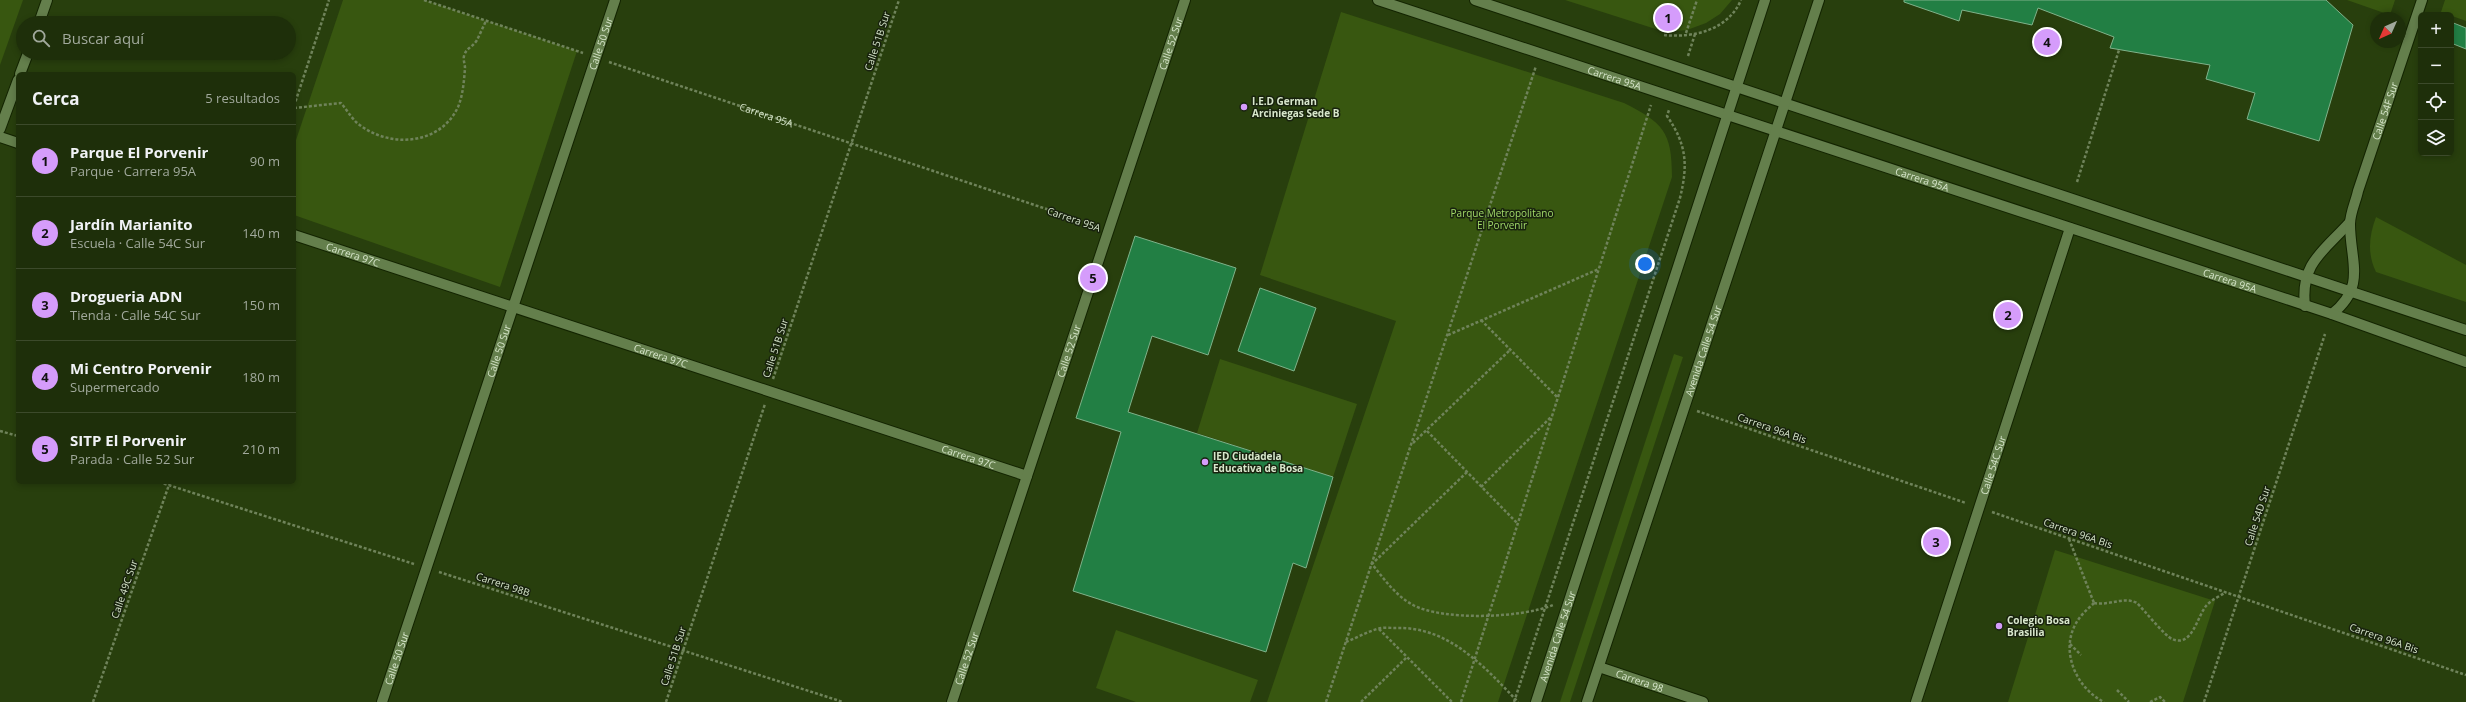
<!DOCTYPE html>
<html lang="es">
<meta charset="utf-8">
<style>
body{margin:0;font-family:"Open Sans",sans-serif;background:#2b3b18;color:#f1f3f6}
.controls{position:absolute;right:12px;top:12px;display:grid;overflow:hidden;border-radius:6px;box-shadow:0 2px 6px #0003}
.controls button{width:36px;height:36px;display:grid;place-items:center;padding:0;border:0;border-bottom:1px solid #3c4a2b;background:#1e2f0a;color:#f1f3f6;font:20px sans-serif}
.compass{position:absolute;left:2370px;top:12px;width:36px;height:36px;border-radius:50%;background:#1e2f0a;box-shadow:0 2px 6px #0003;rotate:225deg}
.you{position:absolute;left:1645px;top:264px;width:14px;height:14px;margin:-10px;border:3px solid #fff;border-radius:50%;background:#1a73e8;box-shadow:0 0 0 6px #1a73e833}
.badge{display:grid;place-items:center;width:26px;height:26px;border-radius:50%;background:#d59cfb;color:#111;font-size:13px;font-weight:700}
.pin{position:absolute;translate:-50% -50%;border:2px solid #fff;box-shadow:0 1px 4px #0006}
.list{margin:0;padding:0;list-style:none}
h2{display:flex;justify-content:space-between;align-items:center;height:52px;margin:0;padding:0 16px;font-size:17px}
h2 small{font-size:13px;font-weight:400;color:#a1a99c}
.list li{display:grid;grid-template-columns:26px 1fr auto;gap:12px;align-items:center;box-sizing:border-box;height:72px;padding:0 16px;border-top:1px solid #3c4a2b}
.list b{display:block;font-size:15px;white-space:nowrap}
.list p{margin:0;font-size:13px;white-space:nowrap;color:#a1a99c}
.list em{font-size:13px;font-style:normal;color:#a1a99c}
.icon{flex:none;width:22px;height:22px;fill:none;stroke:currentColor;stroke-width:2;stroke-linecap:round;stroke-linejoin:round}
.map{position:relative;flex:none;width:2466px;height:702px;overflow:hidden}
.search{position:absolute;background:#1e2f0a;box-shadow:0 2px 6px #0003;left:16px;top:16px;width:280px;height:44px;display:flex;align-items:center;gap:10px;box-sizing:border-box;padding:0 14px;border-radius:22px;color:#a1a99c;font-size:15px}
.panel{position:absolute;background:#1e2f0a;box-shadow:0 2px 6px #0003;left:16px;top:72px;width:280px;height:412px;border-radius:6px}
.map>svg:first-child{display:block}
</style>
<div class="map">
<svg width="2466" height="702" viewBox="0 0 2466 702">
<rect width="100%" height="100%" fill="#283f0d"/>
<g fill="#385710">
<path d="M0 0H23L0 65Z"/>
<path d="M343 0H424L577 51 500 287 294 215V146Z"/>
<path d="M1565 0H1732L1720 14 1706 23 1687 30 1665 32Z"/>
<path d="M2347 0H2395L2390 15Z"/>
<path d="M2445 0H2466V21L2441 12Z"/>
<path d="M1341 12 1624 103C1663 123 1672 131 1672 177L1498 702H1267L1396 321 1260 275Z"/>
<path d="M2376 217 2466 265V302L2376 272C2367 253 2369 236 2376 217Z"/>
<path d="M1674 354 1683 357 1570 702H1560Z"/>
<path d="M1220 359 1357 404 1333 477 1197 433Z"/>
<path d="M2055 550 2215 601 2183 702H2008Z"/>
<path d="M1116 630 1258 680 1250 702H1136L1096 688Z"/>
</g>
<g fill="#227f44" stroke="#7fb28a">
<path d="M1904 0H2326L2353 25 2319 141 2247 119 2255 93 2206 79 2210 65 2110 48 2114 37 2038 8 2032 25 1962 10 1959 21 1904 2Z"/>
<path d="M2451 22 2466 28V49L2451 43Z"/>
<path d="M1135 236 1236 268 1208 355 1152 336 1128 412 1333 477 1306 568 1293 563 1266 652 1073 591 1121 432 1076 418Z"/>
<path d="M1260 288 1316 308 1294 371 1238 351Z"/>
</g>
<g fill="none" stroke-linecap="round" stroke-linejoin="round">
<g stroke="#132401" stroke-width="12">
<g id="minor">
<path d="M39 23 47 0"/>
<path d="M20 74 28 53"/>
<path d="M0 129 18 80"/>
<path d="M0 137 18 143"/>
<path id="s2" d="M294 235 1027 476"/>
<path d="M2305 306C2300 263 2324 251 2350 222"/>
<path id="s3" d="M2332 314C2367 286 2350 261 2350 224 2350 213 2356 201 2358 191L2422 0"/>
<path id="s4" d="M1599 667 1703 702"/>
<path id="s5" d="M382 702 615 0"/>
<path id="s6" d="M1916 702 2070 228"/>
</g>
</g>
<g stroke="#132401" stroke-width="12">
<g id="tertiary">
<path id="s7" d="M1378 0 2332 314 2466 362"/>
<path d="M1475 0 2466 330"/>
<path id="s8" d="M952 702 1185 0"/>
<path id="s9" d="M1536 702 1765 0"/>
<path id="s10" d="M1587 702 1819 0"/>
</g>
</g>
<g stroke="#6f835a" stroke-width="2.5" stroke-dasharray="3 2" stroke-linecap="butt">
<path d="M424 0 583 53"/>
<path d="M1686 33 1697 0"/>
<path d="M1664 35C1694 38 1728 30 1741 0"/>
<path d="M1688 56 1695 34"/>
<path id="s1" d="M609 62 1097 226"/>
<path d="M294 106 329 0"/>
<path d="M294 108 341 103C346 109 351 117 356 122 387 149 440 146 458 107 463 95 464 81 465 68 465 64 463 60 464 56 466 48 473 47 477 40 480 34 483 27 486 21"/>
<path d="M2077 182 2119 50"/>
<path d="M1481 320 1558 398"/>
<path d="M1448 335 1599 269"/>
<path d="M773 379 899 0"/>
<path d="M1697 411 1966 503"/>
<path d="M0 431 18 436"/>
<path d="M1427 431 1518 524"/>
<path d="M1413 443 1510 350"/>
<path d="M1467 472 1372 564C1384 579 1396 596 1413 605 1443 621 1522 618 1553 605"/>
<path d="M159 482 414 564"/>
<path d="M1481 487 1552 416"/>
<path d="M1992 512 2466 675"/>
<path d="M2069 539 2094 603"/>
<path d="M439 572 843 702"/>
<path d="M2094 603C2110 606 2123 596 2137 603 2144 610 2165 636 2172 639 2192 648 2197 617 2206 606 2211 600 2220 596 2226 592"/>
<path d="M2094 603C2090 607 2085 611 2081 616 2057 645 2074 687 2104 702"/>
<path d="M1379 629 1452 702"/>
<path d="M1346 642C1356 638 1367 632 1377 629 1383 627 1390 628 1396 628 1448 626 1485 667 1518 702"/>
<path d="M2070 644 2081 655"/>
<path d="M2117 690 2129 702"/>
<path d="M93 702 170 482"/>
<path d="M666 702 765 404"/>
<path d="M1326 702 1536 66"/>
<path d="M1361 702 1407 657"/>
<path d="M1461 702 1651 105"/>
<path d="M1514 702 1680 198C1688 165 1687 145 1667 116L1669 110"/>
<path d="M2150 702 2160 697 2165 702"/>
<path d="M2204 702 2325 334"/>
</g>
<use href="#minor" stroke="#647f4c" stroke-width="10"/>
<use href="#tertiary" stroke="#647f4c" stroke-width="10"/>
</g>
<g fill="#d59cfb" stroke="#18220e" stroke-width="1.5">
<circle cx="1244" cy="107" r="4"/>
<circle cx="1205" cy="462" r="4"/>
<circle cx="1999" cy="626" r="4"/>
</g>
<g text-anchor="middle" stroke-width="3" stroke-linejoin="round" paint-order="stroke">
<g font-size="10" fill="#d8e7cc" stroke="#18220e">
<text transform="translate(877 41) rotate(-72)" y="4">Calle 51B Sur</text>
<text dy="4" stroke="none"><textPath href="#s5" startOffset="694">Calle 50 Sur</textPath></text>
<text dy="4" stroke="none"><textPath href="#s8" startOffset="694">Calle 52 Sur</textPath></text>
<text dy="4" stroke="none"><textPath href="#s7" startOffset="249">Carrera 95A</textPath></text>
<text dy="4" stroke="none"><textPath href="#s3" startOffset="216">Calle 54F Sur</textPath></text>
<text dy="4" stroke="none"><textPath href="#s1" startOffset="166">Carrera 95A</textPath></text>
<text dy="4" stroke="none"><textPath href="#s7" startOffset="573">Carrera 95A</textPath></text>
<text transform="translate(1074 219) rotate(19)" y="4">Carrera 95A</text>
<text dy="4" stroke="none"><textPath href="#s2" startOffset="62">Carrera 97C</textPath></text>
<text dy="4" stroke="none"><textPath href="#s7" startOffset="897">Carrera 95A</textPath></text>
<text transform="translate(775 348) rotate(-72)" y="4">Calle 51B Sur</text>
<text dy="4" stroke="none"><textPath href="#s5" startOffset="370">Calle 50 Sur</textPath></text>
<text dy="4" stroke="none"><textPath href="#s8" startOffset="370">Calle 52 Sur</textPath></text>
<text dy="4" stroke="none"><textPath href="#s10" startOffset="370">Avenida Calle 54 Sur</textPath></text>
<text dy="4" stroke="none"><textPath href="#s2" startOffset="386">Carrera 97C</textPath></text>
<text transform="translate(1772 428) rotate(19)" y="4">Carrera 96A Bis</text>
<text dy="4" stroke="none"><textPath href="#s2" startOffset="710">Carrera 97C</textPath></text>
<text dy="4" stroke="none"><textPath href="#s6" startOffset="249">Calle 54C Sur</textPath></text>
<text transform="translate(2257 516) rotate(-72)" y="4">Calle 54D Sur</text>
<text transform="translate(2078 533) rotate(19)" y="4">Carrera 96A Bis</text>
<text transform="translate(503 584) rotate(18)" y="4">Carrera 98B</text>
<text transform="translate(124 589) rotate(-71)" y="4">Calle 49C Sur</text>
<text dy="4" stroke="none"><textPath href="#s9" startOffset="69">Avenida Calle 54 Sur</textPath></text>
<text transform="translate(2384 638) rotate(19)" y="4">Carrera 96A Bis</text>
<text transform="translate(673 656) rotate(-72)" y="4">Calle 51B Sur</text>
<text dy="4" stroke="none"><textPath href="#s5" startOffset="46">Calle 50 Sur</textPath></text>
<text dy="4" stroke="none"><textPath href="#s8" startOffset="46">Calle 52 Sur</textPath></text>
<text dy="4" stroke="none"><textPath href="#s4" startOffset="43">Carrera 98</textPath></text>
</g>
<g font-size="10" font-weight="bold" fill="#d8e7cc" stroke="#18220e" text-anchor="start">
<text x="1252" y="105">I.E.D German<tspan x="1252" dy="12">Arciniegas Sede B</tspan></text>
<text x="1213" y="460">IED Ciudadela<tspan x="1213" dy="12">Educativa de Bosa</tspan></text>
<text x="2007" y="624">Colegio Bosa<tspan x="2007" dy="12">Brasilia</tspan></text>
</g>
<g font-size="10" fill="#a2da69" stroke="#18220e">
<text x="1502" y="217">Parque Metropolitano<tspan x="1502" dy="12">El Porvenir</tspan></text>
</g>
</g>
</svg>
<div class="controls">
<button>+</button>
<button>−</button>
<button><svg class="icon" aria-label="locate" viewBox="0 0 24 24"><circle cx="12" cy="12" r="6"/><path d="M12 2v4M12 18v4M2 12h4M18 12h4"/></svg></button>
<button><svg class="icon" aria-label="layers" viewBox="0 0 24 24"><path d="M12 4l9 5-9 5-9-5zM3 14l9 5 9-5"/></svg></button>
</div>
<svg class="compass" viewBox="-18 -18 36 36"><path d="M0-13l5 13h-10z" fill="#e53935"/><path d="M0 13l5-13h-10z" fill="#a1a99c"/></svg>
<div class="you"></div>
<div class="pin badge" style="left:1668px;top:18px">1</div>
<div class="pin badge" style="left:2008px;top:315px">2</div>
<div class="pin badge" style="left:1936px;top:542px">3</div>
<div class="pin badge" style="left:2047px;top:42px">4</div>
<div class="pin badge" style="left:1093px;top:278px">5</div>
<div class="search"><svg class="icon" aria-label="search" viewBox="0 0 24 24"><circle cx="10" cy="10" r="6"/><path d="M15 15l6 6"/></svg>Buscar aquí</div>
<section class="panel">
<h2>Cerca<small>5 resultados</small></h2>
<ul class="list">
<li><span class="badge">1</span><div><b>Parque El Porvenir</b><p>Parque · Carrera 95A</p></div><em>90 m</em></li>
<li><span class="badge">2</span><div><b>Jardín Marianito</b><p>Escuela · Calle 54C Sur</p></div><em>140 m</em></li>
<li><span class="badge">3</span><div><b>Drogueria ADN</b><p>Tienda · Calle 54C Sur</p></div><em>150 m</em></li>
<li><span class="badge">4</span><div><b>Mi Centro Porvenir</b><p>Supermercado</p></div><em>180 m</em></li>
<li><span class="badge">5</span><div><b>SITP El Porvenir</b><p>Parada · Calle 52 Sur</p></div><em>210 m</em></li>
</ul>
</section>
</div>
